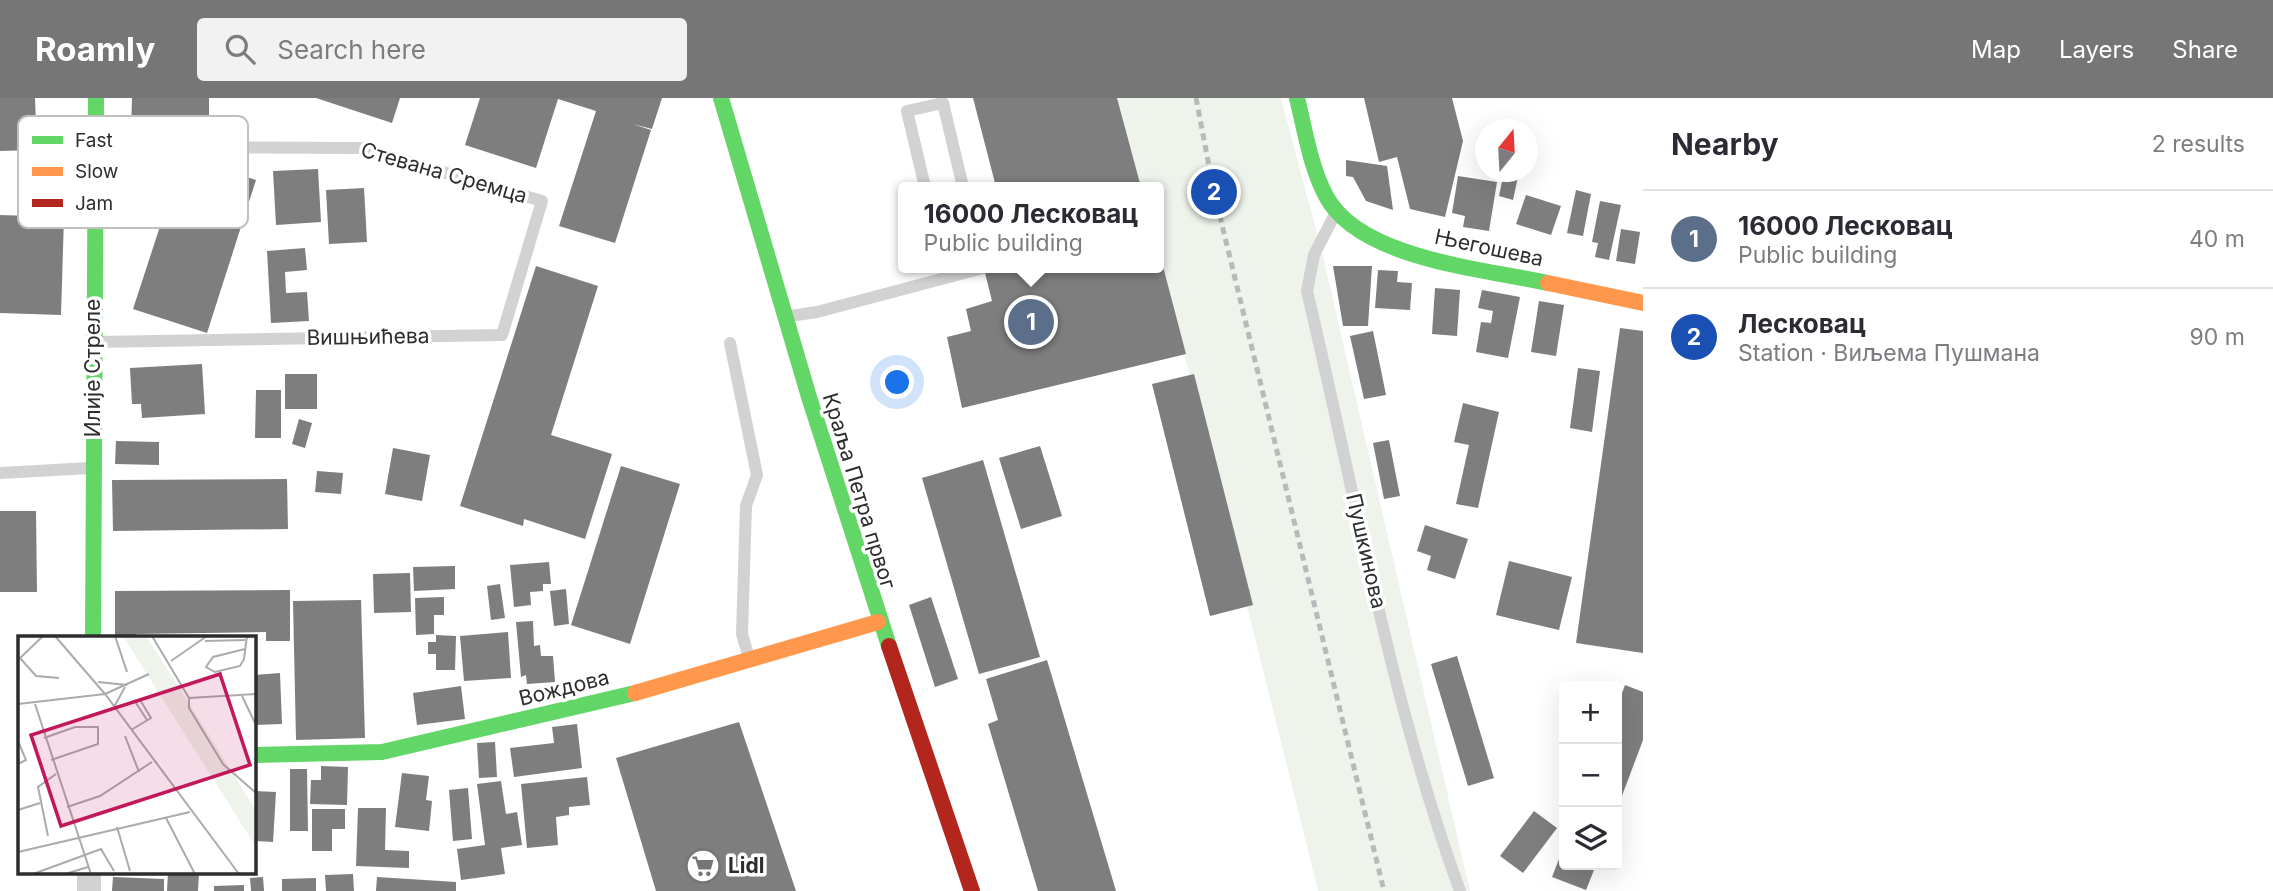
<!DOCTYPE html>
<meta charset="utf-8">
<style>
body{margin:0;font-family:Inter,sans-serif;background:#f2f2f3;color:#2b2b33}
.controls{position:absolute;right:21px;bottom:21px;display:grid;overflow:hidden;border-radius:7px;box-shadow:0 7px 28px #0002}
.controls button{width:63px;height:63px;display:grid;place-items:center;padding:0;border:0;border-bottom:2px solid #e1e1e2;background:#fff;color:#2b2b33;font:35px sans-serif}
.compass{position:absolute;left:1475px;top:21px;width:63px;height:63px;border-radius:50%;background:#fff;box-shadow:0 7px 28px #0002;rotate:18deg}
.you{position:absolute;left:898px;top:285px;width:24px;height:24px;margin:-18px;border:5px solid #fff;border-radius:50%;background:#1a73e8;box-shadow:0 0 0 10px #1a73e833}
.badge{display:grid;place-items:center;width:46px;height:46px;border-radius:50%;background:#767676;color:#fff;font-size:23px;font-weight:700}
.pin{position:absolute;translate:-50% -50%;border:4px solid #fff;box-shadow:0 2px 7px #0006}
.popup{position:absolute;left:898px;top:84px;width:266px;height:91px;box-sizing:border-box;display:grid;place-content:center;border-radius:7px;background:#fff;filter:drop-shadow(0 2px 5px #0005);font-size:23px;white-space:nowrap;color:#7c7c81}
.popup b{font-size:26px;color:#2b2b33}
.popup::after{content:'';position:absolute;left:50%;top:100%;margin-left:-14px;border:14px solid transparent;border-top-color:#fff}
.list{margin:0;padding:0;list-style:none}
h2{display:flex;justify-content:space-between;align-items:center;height:91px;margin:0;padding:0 28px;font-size:30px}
h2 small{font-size:23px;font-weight:400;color:#7c7c81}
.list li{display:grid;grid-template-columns:46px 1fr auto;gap:21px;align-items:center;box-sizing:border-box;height:98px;padding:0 28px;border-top:2px solid #e1e1e2}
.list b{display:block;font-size:26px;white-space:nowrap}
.list p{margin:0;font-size:23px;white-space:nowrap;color:#7c7c81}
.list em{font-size:23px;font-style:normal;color:#7c7c81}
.icon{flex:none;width:38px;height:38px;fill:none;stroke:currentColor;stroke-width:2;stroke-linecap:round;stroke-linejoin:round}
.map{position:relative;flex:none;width:1643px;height:793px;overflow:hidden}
header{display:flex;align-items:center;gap:42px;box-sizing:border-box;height:98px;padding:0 35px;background:#767676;color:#fff}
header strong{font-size:33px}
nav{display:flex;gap:38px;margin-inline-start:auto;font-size:24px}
.search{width:490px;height:63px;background:#f2f2f3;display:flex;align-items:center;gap:18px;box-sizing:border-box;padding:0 24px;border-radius:7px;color:#7c7c81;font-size:26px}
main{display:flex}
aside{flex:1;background:#fff}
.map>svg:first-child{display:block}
</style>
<header>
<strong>Roamly</strong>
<div class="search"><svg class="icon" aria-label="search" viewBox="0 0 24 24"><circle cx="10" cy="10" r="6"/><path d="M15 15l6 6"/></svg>Search here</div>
<nav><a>Map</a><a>Layers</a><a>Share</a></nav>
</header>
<main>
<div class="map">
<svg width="1643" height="793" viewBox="0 0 1643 793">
<rect width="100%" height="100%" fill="#fff"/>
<path fill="#eef3ec" d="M1117 0H1281L1322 154 1470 793H1318L1159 154V89H1141Z"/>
<g fill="#7e7e7e">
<path d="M0 0H35L37 52 0 53Z"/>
<path d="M132 0H209V20H188V32L131 34Z"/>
<path d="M316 0H400L392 25Z"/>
<path d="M480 0H662L652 31 633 26 651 32 615 145 559 128 596 13 558 1 536 70 465 47Z"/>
<path d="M973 0H1117L1141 89H996Z"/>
<path d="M1364 0H1452L1463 43 1445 119 1410 111 1397 59 1379 64Z"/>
<path d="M183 58 256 82 207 235 133 211Z"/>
<path d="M1346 62 1387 68 1393 112 1366 103 1353 79 1346 78Z"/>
<path d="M318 71 321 124 276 127 273 73Z"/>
<path d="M1504 74H1519L1513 102 1499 98Z"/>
<path d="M1458 78 1497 84 1489 133 1463 129 1465 118 1452 115Z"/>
<path d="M364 90 367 144 329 146 326 92Z"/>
<path d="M1576 92 1591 96 1583 138 1567 135Z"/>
<path d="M1526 97 1561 108 1551 137 1516 126Z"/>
<path d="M1600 103 1621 107 1609 162 1595 159 1598 145 1592 144Z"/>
<path d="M0 117 64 119 61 217 0 215Z"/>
<path d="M1621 131 1640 134 1635 166 1616 163Z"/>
<path d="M305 150 307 172 285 174 286 195 307 194 309 223 271 225 267 153Z"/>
<path d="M1160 157 1186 256 962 310 947 239 971 233 966 211 992 203 985 175 1006 170H1159Z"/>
<path d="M536 168 598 188 551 337 612 356 585 441 524 421 523 428 460 408Z"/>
<path d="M1333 168H1372L1368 228H1343Z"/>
<path d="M1378 172 1398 173 1397 184 1412 185 1410 212 1375 210Z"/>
<path d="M1435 190 1460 192 1457 238 1432 236Z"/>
<path d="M1482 192 1520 199 1508 260 1476 254 1481 224 1491 225 1493 213 1478 210Z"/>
<path d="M1539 203 1564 207 1556 258 1531 254Z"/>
<path d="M1620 230 1643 233V555L1576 545Z"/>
<path d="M1373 233 1386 297 1364 301 1350 238Z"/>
<path d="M202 266 205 316 142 320 141 306H132L130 270Z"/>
<path d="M1578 270 1600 273 1592 334 1570 330Z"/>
<rect x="285" y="276" width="32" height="35"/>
<path d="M1194 276 1253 507 1210 518 1152 286Z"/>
<path d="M256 292H281V340H255Z"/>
<path d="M1463 305 1499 314 1478 410 1456 406 1469 347 1454 344Z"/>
<path d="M299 321 312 325 305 350 292 346Z"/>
<path d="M1389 342 1400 398 1384 401 1373 345Z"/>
<path d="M116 343 159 344V367L115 366Z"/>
<path d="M1040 348 1062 418 1021 431 999 360Z"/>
<path d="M393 350 430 357 422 403 385 396Z"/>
<path d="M983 362 1040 559 979 576 922 380Z"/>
<path d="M621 368 680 386 630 546 571 527Z"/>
<path d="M317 373 343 375 341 396 315 394Z"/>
<path d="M287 381 288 431 113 433 112 382Z"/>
<path d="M0 413H36L37 494H0Z"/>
<path d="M1425 427 1468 441 1455 481 1427 472 1431 458 1417 453Z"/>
<path d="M1509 463 1572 479 1559 532 1496 517Z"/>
<path d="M549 464 551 486H543V493L530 494 531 507 514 509 510 467Z"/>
<path d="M455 468V491L414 493 413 469Z"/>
<path d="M410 475 411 514 374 515 373 476Z"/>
<path d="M500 486 505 520 491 522 487 488Z"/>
<path d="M566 491 569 526 554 528 550 493Z"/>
<path d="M290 492V543H266V534L136 536V539H115V493Z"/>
<path d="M444 499V517H434V536L416 537 415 500Z"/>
<path d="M931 499 958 581 935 589 909 507Z"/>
<path d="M361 502 365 640 296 642 293 503Z"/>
<path d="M533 523 534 548 540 547 541 558H553L555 584 527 586 526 577 521 579 516 524Z"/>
<path d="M508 534 511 580 464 583 460 538Z"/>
<path d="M436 537 456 538 455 572H436V556H428V544H436Z"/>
<path d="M1457 558 1494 680 1468 688 1431 566Z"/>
<path d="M1047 562 1116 793H1038L988 626 998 622 986 581Z"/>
<path d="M280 575 282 626 254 627V577Z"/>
<path d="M1625 587 1643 594V642L1617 711V609Z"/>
<path d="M461 588 465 621 417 627 413 595Z"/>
<path d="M739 624 796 793H656L616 660Z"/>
<path d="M577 626 582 670 514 679 510 650 554 645 552 629Z"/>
<path d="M495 644 497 679 479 680 477 645Z"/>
<path d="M321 668 348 669 347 707 310 706 311 682H321Z"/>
<path d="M290 671H307L308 733H290Z"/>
<path d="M402 675 429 678 426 702 432 703 429 733 395 729Z"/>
<path d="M587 679 590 707 569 709V717L556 719 558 747 527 750 521 686Z"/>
<path d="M501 683 506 716 517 714 522 747 501 750 505 776 461 782 457 751 485 747 477 686Z"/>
<path d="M468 690 472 741 453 743 449 692Z"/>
<path d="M254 693 276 694 273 744 255 743Z"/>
<path d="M358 710H386L385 752 409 753V770L356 768Z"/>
<path d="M312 711H345V731H332V753H312Z"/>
<path d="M1534 713 1557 730 1523 775 1500 758Z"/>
<path d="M1564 748V767H1596L1586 792 1552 779Z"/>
<path d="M168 774 199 775 198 793H167Z"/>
<path d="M353 776 354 793H326L325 777Z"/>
<path d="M113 779 164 781V793H112Z"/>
<path d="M263 779 264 793H251L250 780Z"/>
<path d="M377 779 456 784V793H376Z"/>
<path d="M316 780V793H282V781Z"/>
<path d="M244 787V793H214V788Z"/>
</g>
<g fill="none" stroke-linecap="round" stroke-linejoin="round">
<g stroke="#d2d2d2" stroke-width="12">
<path d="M97 53 169 49 361 50 542 103 502 237 97 244"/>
<path d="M925 89 907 13 943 5 963 89"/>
<path d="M1335 116 1314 157 1307 193C1355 394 1389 599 1460 793"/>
<path d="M790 218 817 214 983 170"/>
<path d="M730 245 757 377 746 408 742 536 749 560"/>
<path d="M0 375 90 370"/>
</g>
<path stroke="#d2d2d2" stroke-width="24" d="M89 793V774"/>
<g stroke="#63d668" stroke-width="16">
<path d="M721 0 809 299 889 548"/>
<path d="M1297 0C1305 32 1310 68 1326 98 1359 161 1484 171 1548 185"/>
<path d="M93 539 96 0"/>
<path d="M254 657 382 654 635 595"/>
</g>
<g stroke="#ff974d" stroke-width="16">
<path d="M1548 185 1643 205"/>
<path d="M635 595 878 524"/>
</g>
<path stroke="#b3261e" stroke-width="16" d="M889 548 972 793"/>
<path stroke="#b9b9b9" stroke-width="5" stroke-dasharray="7 5" stroke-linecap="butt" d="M1196 0 1214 94 1384 793"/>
</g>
<defs>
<g id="supermarket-ring" transform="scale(1.75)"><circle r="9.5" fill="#fff" stroke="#767676" stroke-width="1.5"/><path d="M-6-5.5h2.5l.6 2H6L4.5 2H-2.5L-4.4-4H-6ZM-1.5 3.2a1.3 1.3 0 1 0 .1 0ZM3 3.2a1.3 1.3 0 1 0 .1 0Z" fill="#767676"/></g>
</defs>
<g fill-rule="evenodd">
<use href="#supermarket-ring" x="703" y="768"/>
</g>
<g text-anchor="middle" stroke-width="7" stroke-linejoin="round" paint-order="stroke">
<g font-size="21" fill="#2d2d2d" stroke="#fff">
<text transform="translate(444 75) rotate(16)" y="7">Стевана Сремца</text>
<text transform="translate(1489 150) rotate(12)" y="7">Његошева</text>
<text transform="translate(368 239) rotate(-1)" y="7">Вишњићева</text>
<text transform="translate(93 270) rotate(-90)" y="7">Илије Стреле</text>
<text transform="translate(859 393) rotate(73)" y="7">Краља Петра првог</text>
<text transform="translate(1366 453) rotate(77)" y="7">Пушкинова</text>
<text transform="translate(564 590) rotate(-14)" y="7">Вождова</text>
</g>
<g font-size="21" font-weight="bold" fill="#2d2d2d" stroke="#fff" text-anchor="start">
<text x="728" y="775">Lidl</text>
</g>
</g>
<g transform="translate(18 538)">
<rect width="238" height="238" fill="#fff"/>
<path d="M105 0H128L171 67 238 175V211Z" fill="#eef3ec"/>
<path fill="none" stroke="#ababab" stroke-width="2" d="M37 0 87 58 221 238M97 0 109 36M134 0 171 62M187 5 227 4M227 13 195 21 188 31 197 36 222 30 226 23 229 0M2 22 18 40 41 42M1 23 25 0M153 25 189 0M80 46 109 49M87 58 131 38M224 60 238 89M171 62V72L205 128 238 157M171 62 238 58M0 68 87 58M17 68 73 238M96 71 107 51M113 94 133 82 122 64 118 67 129 84M107 100 121 136M26 102 57 91H80V108L33 124M0 105 8 124 0 128M49 171 82 160 134 126M0 174 22 167M148 182 177 238M99 191 112 235M30 200 20 151 38 138M0 216 172 176M15 238 83 213 96 235M47 238 70 231"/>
<path fill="#c2185b" fill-opacity="0.15" stroke="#c2185b" stroke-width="3.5" d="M202 38 232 129 43 190 13 99Z"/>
<rect width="238" height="238" fill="none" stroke="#2d2d2d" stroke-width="3.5"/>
</g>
<rect x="18" y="18" width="230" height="112" rx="10" fill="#fff" stroke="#c0c0c0" stroke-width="2"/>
<rect x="32" y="38" width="31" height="8" fill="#63d668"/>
<rect x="32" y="69" width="31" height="9" fill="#ff974d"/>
<rect x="32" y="101" width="31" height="8" fill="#b3261e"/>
<g font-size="19" fill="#2d2d2d">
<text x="75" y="49">Fast</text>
<text x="75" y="80">Slow</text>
<text x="75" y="112">Jam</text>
</g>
</svg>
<div class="controls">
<button>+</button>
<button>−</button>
<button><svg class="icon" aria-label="layers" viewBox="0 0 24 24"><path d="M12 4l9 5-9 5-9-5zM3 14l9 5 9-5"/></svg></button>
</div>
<svg class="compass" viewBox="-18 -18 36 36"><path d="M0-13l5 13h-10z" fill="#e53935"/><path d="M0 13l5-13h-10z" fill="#7c7c81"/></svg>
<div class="you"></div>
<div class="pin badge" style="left:1031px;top:224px;background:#5c6f8a">1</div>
<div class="popup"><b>16000 Лесковац</b>Public building</div>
<div class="pin badge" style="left:1214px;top:94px;background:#1a4fb4">2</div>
</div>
<aside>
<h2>Nearby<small>2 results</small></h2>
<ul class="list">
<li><span class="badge" style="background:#5c6f8a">1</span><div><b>16000 Лесковац</b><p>Public building</p></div><em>40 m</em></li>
<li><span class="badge" style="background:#1a4fb4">2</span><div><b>Лесковац</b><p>Station · Виљема Пушмана</p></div><em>90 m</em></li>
</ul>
</aside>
</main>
